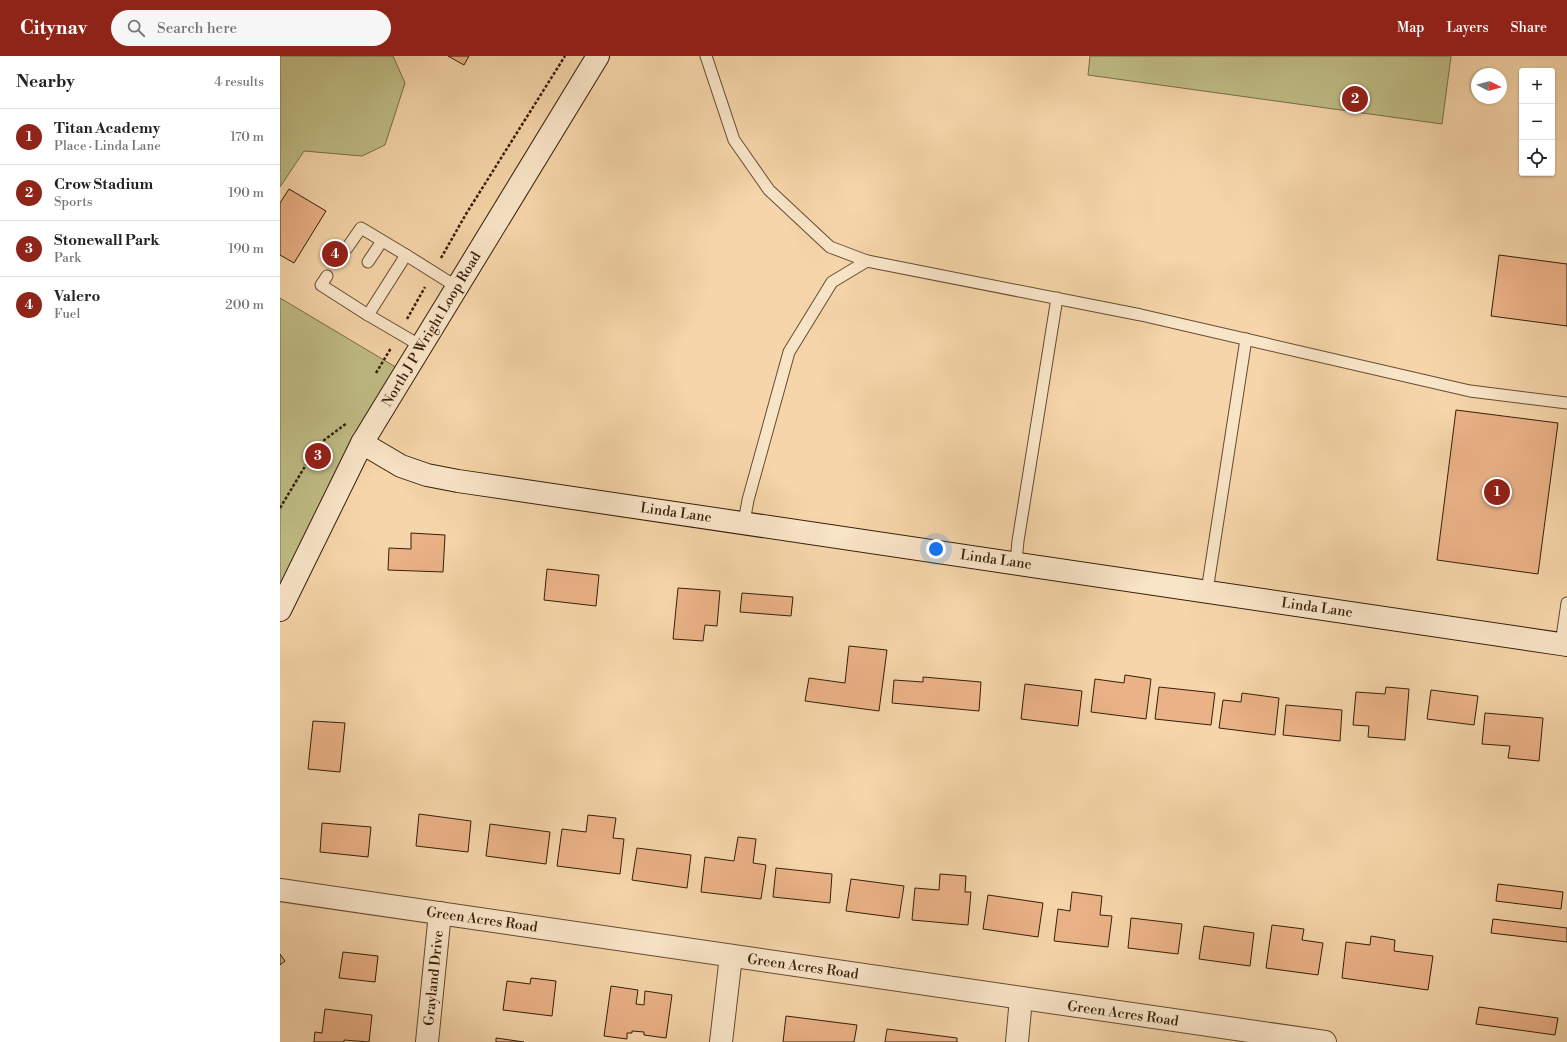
<!DOCTYPE html>
<meta charset="utf-8">
<style>
body{margin:0;font-family:"Libre Bodoni",serif;background:#f6f6f6;color:#222}
.controls{position:absolute;right:12px;top:12px;display:grid;overflow:hidden;border-radius:4px;box-shadow:0 1px 3px #0004}
.controls button{width:36px;height:36px;display:grid;place-items:center;padding:0;border:0;border-bottom:1px solid #e0e0e0;background:#fff;color:#222;font:20px sans-serif}
.compass{position:absolute;left:1191px;top:12px;width:36px;height:36px;border-radius:50%;background:#fff;box-shadow:0 1px 3px #0004;rotate:96deg}
.you{position:absolute;left:656px;top:493px;width:14px;height:14px;margin:-10px;border:3px solid #fff;border-radius:50%;background:#1a73e8;box-shadow:0 0 0 6px #1a73e833}
.badge{display:grid;place-items:center;width:26px;height:26px;border-radius:50%;background:#8f2418;color:#fff;font-size:13px;font-weight:700}
.pin{position:absolute;translate:-50% -50%;border:2px solid #fff;box-shadow:0 1px 4px #0006}
.list{margin:0;padding:0;list-style:none}
h2{display:flex;justify-content:space-between;align-items:center;height:52px;margin:0;padding:0 16px;font-size:17px}
h2 small{font-size:13px;font-weight:400;color:#767676}
.list li{display:grid;grid-template-columns:26px 1fr auto;gap:12px;align-items:center;box-sizing:border-box;height:56px;padding:0 16px;border-top:1px solid #e0e0e0}
.list b{display:block;font-size:15px;white-space:nowrap}
.list p{margin:0;font-size:13px;white-space:nowrap;color:#767676}
.list em{font-size:13px;font-style:normal;color:#767676}
.icon{flex:none;width:22px;height:22px;fill:none;stroke:currentColor;stroke-width:2;stroke-linecap:round;stroke-linejoin:round}
.map{position:relative;flex:none;width:1287px;height:986px;overflow:hidden}
header{display:flex;align-items:center;gap:24px;box-sizing:border-box;height:56px;padding:0 20px;background:#8f2418;color:#fff}
header strong{font-size:19px}
nav{display:flex;gap:22px;margin-inline-start:auto;font-size:14px}
.search{width:280px;height:36px;background:#f6f6f6;display:flex;align-items:center;gap:10px;box-sizing:border-box;padding:0 14px;border-radius:22px;color:#767676;font-size:15px}
main{display:flex}
aside{flex:1;background:#fff}
.map>svg:first-child{display:block}
</style>
<header>
<strong>Citynav</strong>
<div class="search"><svg class="icon" aria-label="search" viewBox="0 0 24 24"><circle cx="10" cy="10" r="6"/><path d="M15 15l6 6"/></svg>Search here</div>
<nav><a>Map</a><a>Layers</a><a>Share</a></nav>
</header>
<main>
<aside>
<h2>Nearby<small>4 results</small></h2>
<ul class="list">
<li><span class="badge">1</span><div><b>Titan Academy</b><p>Place · Linda Lane</p></div><em>170 m</em></li>
<li><span class="badge">2</span><div><b>Crow Stadium</b><p>Sports</p></div><em>190 m</em></li>
<li><span class="badge">3</span><div><b>Stonewall Park</b><p>Park</p></div><em>190 m</em></li>
<li><span class="badge">4</span><div><b>Valero</b><p>Fuel</p></div><em>200 m</em></li>
</ul>
</aside>
<div class="map">
<svg width="1287" height="986" viewBox="0 0 1287 986">
<rect width="100%" height="100%" fill="#f5d5a9"/>
<filter id="stains"><feTurbulence type="fractalNoise" baseFrequency=".005" numOctaves="4"/><feColorMatrix values="0 0 0 0 .2 0 0 0 0 .09 0 0 0 0 .02 0 0 0 .5 -.17"/></filter>
<radialGradient id="worn" r=".72"><stop offset=".6" stop-color="#630" stop-opacity="0"/><stop offset="1" stop-color="#630" stop-opacity=".3"/></radialGradient>
<g fill="#bfbc85" stroke="#7a6e47">
<path d="M0 0H113L125 27 105 89 82 100 24 95 0 131Z"/>
<path d="M810 0H1171L1162 68 808 19Z"/>
<path d="M0 242 124 316 0 553Z"/>
</g>
<g fill="#ebb287" stroke="#351f09">
<path d="M168 0H189L184 9Z"/>
<path d="M9 133 46 155 14 207 0 199V147Z"/>
<path d="M1219 199 1287 208V270L1211 260Z"/>
<path d="M1176 354 1278 367 1258 518 1157 504Z"/>
<path d="M131 477 165 479 163 516 108 514 109 492 131 493Z"/>
<path d="M267 513 319 519 316 550 264 544Z"/>
<path d="M398 532 440 535 437 570 425 569 423 585 393 583Z"/>
<path d="M462 537 513 541 511 560 460 556Z"/>
<path d="M569 590 607 594 599 655 525 645 529 622 565 627Z"/>
<path d="M845 619 871 623 866 663 811 656 815 623 844 627Z"/>
<path d="M643 621 701 626 699 655 612 647 614 624 643 626Z"/>
<path d="M745 628 802 635 798 670 741 663Z"/>
<path d="M879 631 935 637 931 669 875 663Z"/>
<path d="M1106 631 1129 633 1125 684 1088 681 1089 670 1073 669 1076 636 1105 638Z"/>
<path d="M1151 634 1198 640 1194 669 1147 663Z"/>
<path d="M962 637 999 642 995 679 939 672 943 644 961 646Z"/>
<path d="M1006 649 1062 654 1060 685 1003 679Z"/>
<path d="M1205 657 1263 662 1259 705 1228 702 1230 690 1202 688Z"/>
<path d="M33 665 65 667 60 716 28 713Z"/>
<path d="M139 758 191 765 188 796 136 790Z"/>
<path d="M308 759 336 762 333 782 344 783 340 818 277 810 282 773 306 776Z"/>
<path d="M42 767 91 771 88 801 40 796Z"/>
<path d="M210 768 270 776 266 808 206 800Z"/>
<path d="M458 781 476 783 473 807 486 809 481 843 421 836 425 801 454 805Z"/>
<path d="M357 792 411 799 407 832 352 824Z"/>
<path d="M496 812 552 818 550 847 493 841Z"/>
<path d="M660 818 686 820 685 836H691L688 869 632 864 635 832 659 834Z"/>
<path d="M571 823 624 830 619 862 566 855Z"/>
<path d="M1218 828 1283 836 1281 853 1216 845Z"/>
<path d="M792 836 822 840 820 859 832 860 828 891 774 885 778 853 790 855Z"/>
<path d="M708 839 763 847 758 881 703 873Z"/>
<path d="M851 862 902 868 898 898 848 892Z"/>
<path d="M1213 863 1287 872V886L1211 877Z"/>
<path d="M992 869 1024 873 1022 884 1043 887 1038 919 986 912Z"/>
<path d="M924 870 974 877 970 910 919 903Z"/>
<path d="M1091 880 1115 884 1114 895 1153 900 1148 934 1062 922 1066 886 1090 889Z"/>
<path d="M63 896 98 900 95 926 59 922Z"/>
<path d="M0 898 5 905 0 909Z"/>
<path d="M251 922 276 925 272 960 223 954 227 925 250 928Z"/>
<path d="M331 930 358 934 356 948 364 949 365 935 392 939 386 982 364 979V976L352 975V977H347V983L324 980Z"/>
<path d="M1199 951 1278 962 1275 979 1196 968Z"/>
<path d="M45 953 92 959 89 986 64 984V986H34L35 976 42 977Z"/>
<path d="M506 960 577 969 574 986H503Z"/>
<path d="M607 973 677 982V986H605Z"/>
<path d="M216 982 244 986H216Z"/>
</g>
<g fill="none" stroke-linecap="round" stroke-linejoin="round">
<g stroke="#654c31" stroke-width="13">
<g id="lane">
<path d="M426 0 454 84 489 134 550 191 587 205"/>
<path d="M67 192 81 172 126 199"/>
<path d="M88 206 102 185"/>
<path d="M47 220 41 229 88 259"/>
<path d="M141 290 88 259 126 199 177 231"/>
<path d="M464 466 468 444 509 296 552 226 587 205 861 259 1190 335 1287 347"/>
<path d="M736 506 738 485 777 242"/>
<path d="M927 535 966 283"/>
<path d="M1281 588 1287 547"/>
</g>
</g>
<g stroke="#654c31" stroke-width="24">
<g id="street">
<path d="M0 834 1045 986"/>
<path d="M147 986 160 857"/>
<path d="M441 986 451 900"/>
<path d="M737 986 741 942"/>
</g>
</g>
<g stroke="#351f09" stroke-width="24">
<g id="secondary">
<path d="M82 387 121 410 147 419 178 425 1287 589"/>
<path d="M0 554 82 387 318 0"/>
</g>
</g>
<g stroke="#351f09" stroke-width="2.5" stroke-dasharray="3 2" stroke-linecap="butt">
<path d="M161 202 186 158 285 0"/>
<path d="M127 263 145 231"/>
<path d="M96 317 111 292"/>
<path d="M0 452 27 407 43 385 67 367"/>
</g>
<use href="#lane" stroke="#f8e4c7" stroke-width="11"/>
<use href="#street" stroke="#f8e4c7" stroke-width="22"/>
<use href="#secondary" stroke="#f8e4c7" stroke-width="22"/>
</g>
<g text-anchor="middle" stroke-width="3.5" stroke-linejoin="round" paint-order="stroke">
<g font-size="14" fill="#351f09" stroke="#f8e4c7">
<text transform="translate(151 273) rotate(-59)" y="5">North J P Wright Loop Road</text>
<text transform="translate(396 456) rotate(8)" y="5">Linda Lane</text>
<text transform="translate(716 503) rotate(8)" y="5">Linda Lane</text>
<text transform="translate(1037 551) rotate(8)" y="5">Linda Lane</text>
<text transform="translate(202 863) rotate(8)" y="5">Green Acres Road</text>
<text transform="translate(523 910) rotate(8)" y="5">Green Acres Road</text>
<text transform="translate(153 922) rotate(-84)" y="5">Grayland Drive</text>
<text transform="translate(843 957) rotate(8)" y="5">Green Acres Road</text>
</g>
</g>
<rect width="100%" height="100%" filter="url(#stains)"/>
<rect width="100%" height="100%" fill="url(#worn)"/>
</svg>
<div class="controls">
<button>+</button>
<button>−</button>
<button><svg class="icon" aria-label="locate" viewBox="0 0 24 24"><circle cx="12" cy="12" r="6"/><path d="M12 2v4M12 18v4M2 12h4M18 12h4"/></svg></button>
</div>
<svg class="compass" viewBox="-18 -18 36 36"><path d="M0-13l5 13h-10z" fill="#e53935"/><path d="M0 13l5-13h-10z" fill="#767676"/></svg>
<div class="you"></div>
<div class="pin badge" style="left:1217px;top:436px">1</div>
<div class="pin badge" style="left:1075px;top:43px">2</div>
<div class="pin badge" style="left:38px;top:400px">3</div>
<div class="pin badge" style="left:55px;top:198px">4</div>
</div>
</main>
